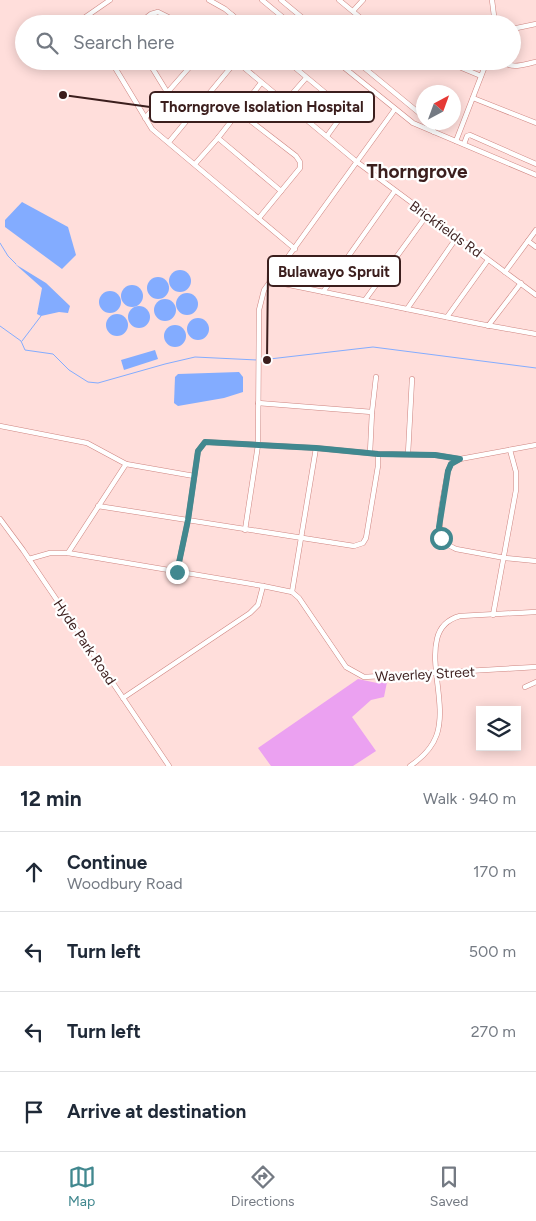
<!DOCTYPE html>
<meta charset="utf-8">
<style>
body{margin:0;font-family:Figtree,sans-serif;background:#f6f6f7;color:#1f2937}
.controls{position:absolute;right:15px;bottom:15px;display:grid;overflow:hidden;border-radius:0px;box-shadow:0 2px 12px #0003}
.controls button{width:45px;height:45px;display:grid;place-items:center;padding:0;border:0;border-bottom:1px solid #e0e1e3;background:#fff;color:#1f2937;font:25px sans-serif}
.compass{position:absolute;left:416px;top:85px;width:45px;height:45px;border-radius:50%;background:#fff;box-shadow:0 2px 12px #0003;rotate:41deg}
.stop{position:absolute;width:15px;height:15px;margin:-11px;border:4px solid #41888f;border-radius:50%;background:#fff}
.stop.end{background:#41888f;border-color:#fff;box-shadow:0 1px 5px #0008}
.list{margin:0;padding:0;list-style:none}
h2{display:flex;justify-content:space-between;align-items:center;height:65px;margin:0;padding:0 20px;font-size:21px}
h2 small{font-size:16px;font-weight:400;color:#747a83}
.list li{display:grid;grid-template-columns:32px 1fr auto;gap:15px;align-items:center;box-sizing:border-box;height:80px;padding:0 20px;border-top:1px solid #e0e1e3}
.list b{display:block;font-size:19px;white-space:nowrap}
.list p{margin:0;font-size:16px;white-space:nowrap;color:#747a83}
.list em{font-size:16px;font-style:normal;color:#747a83}
.icon{flex:none;width:28px;height:28px;fill:none;stroke:currentColor;stroke-width:2;stroke-linecap:round;stroke-linejoin:round}
.map{position:relative;flex:none;width:536px;height:766px;overflow:hidden}
.search{position:absolute;background:#fff;box-shadow:0 2px 12px #0003;left:15px;right:15px;top:15px;height:55px;display:flex;align-items:center;gap:12px;box-sizing:border-box;padding:0 18px;border-radius:28px;color:#747a83;font-size:19px}
.sheet{height:385px;background:#fff}
nav{display:flex;justify-content:space-around;align-items:center;box-sizing:border-box;height:70px;border-top:1px solid #e0e1e3;background:#fff;font-size:14px;color:#747a83}
nav a{display:grid;justify-items:center;gap:2px}
nav .on{color:#41888f}
.map>svg:first-child{display:block}
</style>
<div class="map">
<svg width="536" height="766" viewBox="0 0 536 766">
<rect width="100%" height="100%" fill="#ffdedb"/>
<path fill="#eba1f1" d="M358 679 377 683 387 682 384 697 371 700 352 717 376 751 353 766H271L258 748Z"/>
<g fill="#83acff">
<path d="M22 202 68 227 76 255 62 269 5 227V220Z"/>
<path d="M15 264 46 283 70 306 68 313 59 312 41 316 37 314 42 288Z"/>
<circle cx="180" cy="281" r="11"/>
<circle cx="158" cy="288" r="11"/>
<circle cx="132" cy="296" r="11"/>
<circle cx="110" cy="302" r="11"/>
<circle cx="187" cy="304" r="11"/>
<circle cx="165" cy="310" r="11"/>
<circle cx="139" cy="317" r="11"/>
<circle cx="117" cy="325" r="11"/>
<circle cx="198" cy="329" r="11"/>
<circle cx="175" cy="336" r="11"/>
<path d="M155 350 158 359 124 370 121 360Z"/>
<path d="M239 372 243 377V392L224 398 178 406 174 403 175 377 178 374Z"/>
</g>
<g fill="none" stroke-linecap="round" stroke-linejoin="round">
<g stroke="#83acff" stroke-width="1">
<path d="M0 243 8 256 16 264"/>
<path d="M0 326 21 341 25 350 53 354 69 370 88 382 98 383 165 364 195 357 257 360"/>
<path d="M22 341 41 316"/>
<path d="M261 360 373 347 536 368"/>
</g>
<g stroke="#ce8580" stroke-width="5.5">
<g id="minor">
<path d="M209 0 225 9 243 24"/>
<path d="M262 0 291 24"/>
<path d="M281 0 310 24"/>
<path d="M339 0 368 24"/>
<path d="M492 0 495 24"/>
<path d="M353 11 363 0"/>
<path d="M87 24 84 18 110 0"/>
<path d="M138 24 151 14 158 12 182 24"/>
<path d="M225 24 232 15"/>
<path d="M512 29 536 24"/>
<path d="M111 61 152 129 295 249"/>
<path d="M148 61 167 92"/>
<path d="M236 61 357 162 536 295"/>
<path d="M287 61 340 105 343 110V114L327 136"/>
<path d="M336 61 413 123 536 175"/>
<path d="M356 61 424 117"/>
<path d="M445 61 481 76"/>
<path d="M503 61C511 70 525 64 536 62"/>
<path d="M473 98 536 123"/>
<path d="M285 102 306 78"/>
<path d="M239 112 296 156 300 162V168L259 218"/>
<path d="M145 118 195 61"/>
<path d="M428 122 434 132"/>
<path d="M218 138 281 191"/>
<path d="M456 141 487 61"/>
<path d="M169 142 236 61"/>
<path d="M464 144 467 136 470 135 536 164"/>
<path d="M195 164 218 138 261 83"/>
<path d="M528 241 536 247"/>
<path d="M505 272 536 230"/>
<path d="M270 281 480 324 536 334"/>
<path d="M323 292 394 192"/>
<path d="M365 300 427 215"/>
<path d="M407 309 457 237"/>
<path d="M447 317 488 260"/>
<path d="M488 326 521 283"/>
<path d="M258 403 372 412"/>
<path d="M0 426 87 443 126 464 194 476"/>
<path d="M536 445 460 459 451 464 448 471C446 485 436 525 441 536 443 542 449 546 456 549L505 558 536 561"/>
<path d="M370 453 372 412 376 377"/>
<path d="M408 454 412 379"/>
<path d="M98 506 354 546 363 543 366 538 378 466V454"/>
<path d="M0 519 23 550 169 766"/>
<path d="M245 530 258 445 259 310 264 290 395 109"/>
<path d="M68 553 126 464"/>
<path d="M29 559 50 553H68L263 586 292 592 299 598 346 667 364 677 536 667"/>
<path d="M177 572 188 520 198 451 205 442 316 448 378 454 435 455 460 459"/>
<path d="M292 592 316 448"/>
<path d="M493 615 516 490V472L510 450"/>
<path d="M525 687 536 682"/>
<path d="M123 698 250 613 258 605 263 586"/>
<path d="M410 766C422 758 432 749 437 734 446 705 430 667 437 639 440 626 449 619 460 616L536 612"/>
</g>
</g>
<use href="#minor" stroke="#fff" stroke-width="4.5"/>
</g>
<g fill="none" stroke-linecap="round" stroke-linejoin="round">
<path stroke="#41888f" stroke-width="6" d="M177 572 188 520 198 451 205 442 316 448 378 454 435 455 460 459 451 464 448 471 439 527 441 538"/>
</g>
<g text-anchor="middle" stroke-width="4.5" stroke-linejoin="round" paint-order="stroke">
<g font-size="14" fill="#3b1e1d" stroke="#fff">
<text transform="translate(446 229) rotate(36)" y="5">Brickfields Rd</text>
<text transform="translate(85 642) rotate(56)" y="5">Hyde Park Road</text>
<text transform="translate(425 674) rotate(-3)" y="5">Waverley Street</text>
</g>
<g font-size="19" font-weight="bold" fill="#3b1e1d" stroke="#fff">
<text x="417" y="178">Thorngrove</text>
</g>
</g>
<path fill="none" stroke="#3b1e1d" stroke-width="2" d="M63 95L150 107M267 360L268 271"/>
<g fill="#3b1e1d" stroke="#fff" stroke-width="2">
<circle cx="63" cy="95" r="5"/>
<circle cx="267" cy="360" r="5"/>
</g>
<g fill="#fff" stroke="#3b1e1d" stroke-width="2">
<rect x="150" y="92" width="224" height="30" rx="5"/>
<rect x="268" y="256" width="132" height="30" rx="5"/>
</g>
<g font-size="15" text-anchor="middle" font-weight="bold" fill="#3b1e1d">
<text x="262" y="112">Thorngrove Isolation Hospital</text>
<text x="334" y="277">Bulawayo Spruit</text>
</g>
</svg>
<div class="controls">
<button><svg class="icon" aria-label="layers" viewBox="0 0 24 24"><path d="M12 4l9 5-9 5-9-5zM3 14l9 5 9-5"/></svg></button>
</div>
<svg class="compass" viewBox="-18 -18 36 36"><path d="M0-13l5 13h-10z" fill="#e53935"/><path d="M0 13l5-13h-10z" fill="#747a83"/></svg>
<div class="stop" style="left:441px;top:538px"></div>
<div class="stop end" style="left:177px;top:572px"></div>
<div class="search"><svg class="icon" aria-label="search" viewBox="0 0 24 24"><circle cx="10" cy="10" r="6"/><path d="M15 15l6 6"/></svg>Search here</div>
</div>
<section class="sheet">
<h2>12 min<small>Walk · 940 m</small></h2>
<ul class="list">
<li><svg class="icon" aria-label="ahead" viewBox="0 0 24 24"><path d="M12 20V5M6 11l6-6 6 6"/></svg><div><b>Continue</b><p>Woodbury Road</p></div><em>170 m</em></li>
<li><svg class="icon" aria-label="left" viewBox="0 0 24 24"><path d="M17 20v-9H6M10 6l-5 5 5 5"/></svg><div><b>Turn left</b></div><em>500 m</em></li>
<li><svg class="icon" aria-label="left" viewBox="0 0 24 24"><path d="M17 20v-9H6M10 6l-5 5 5 5"/></svg><div><b>Turn left</b></div><em>270 m</em></li>
<li><svg class="icon" aria-label="arrive" viewBox="0 0 24 24"><path d="M6 21V4h12l-3 4 3 4H6"/></svg><div><b>Arrive at destination</b></div></li>
</ul>
</section>
<nav>
<a class="on"><svg class="icon" aria-label="map" viewBox="0 0 24 24"><path d="M3 6l6-2 6 2 6-2v14l-6 2-6-2-6 2zM9 4v14M15 6v14"/></svg>Map</a>
<a><svg class="icon" aria-label="directions" viewBox="0 0 24 24"><path d="M12 3l9 9-9 9-9-9zM9 14v-3h6M13 9l2 2-2 2"/></svg>Directions</a>
<a><svg class="icon" aria-label="saved" viewBox="0 0 24 24"><path d="M7 4h10v16l-5-4-5 4z"/></svg>Saved</a>
</nav>
